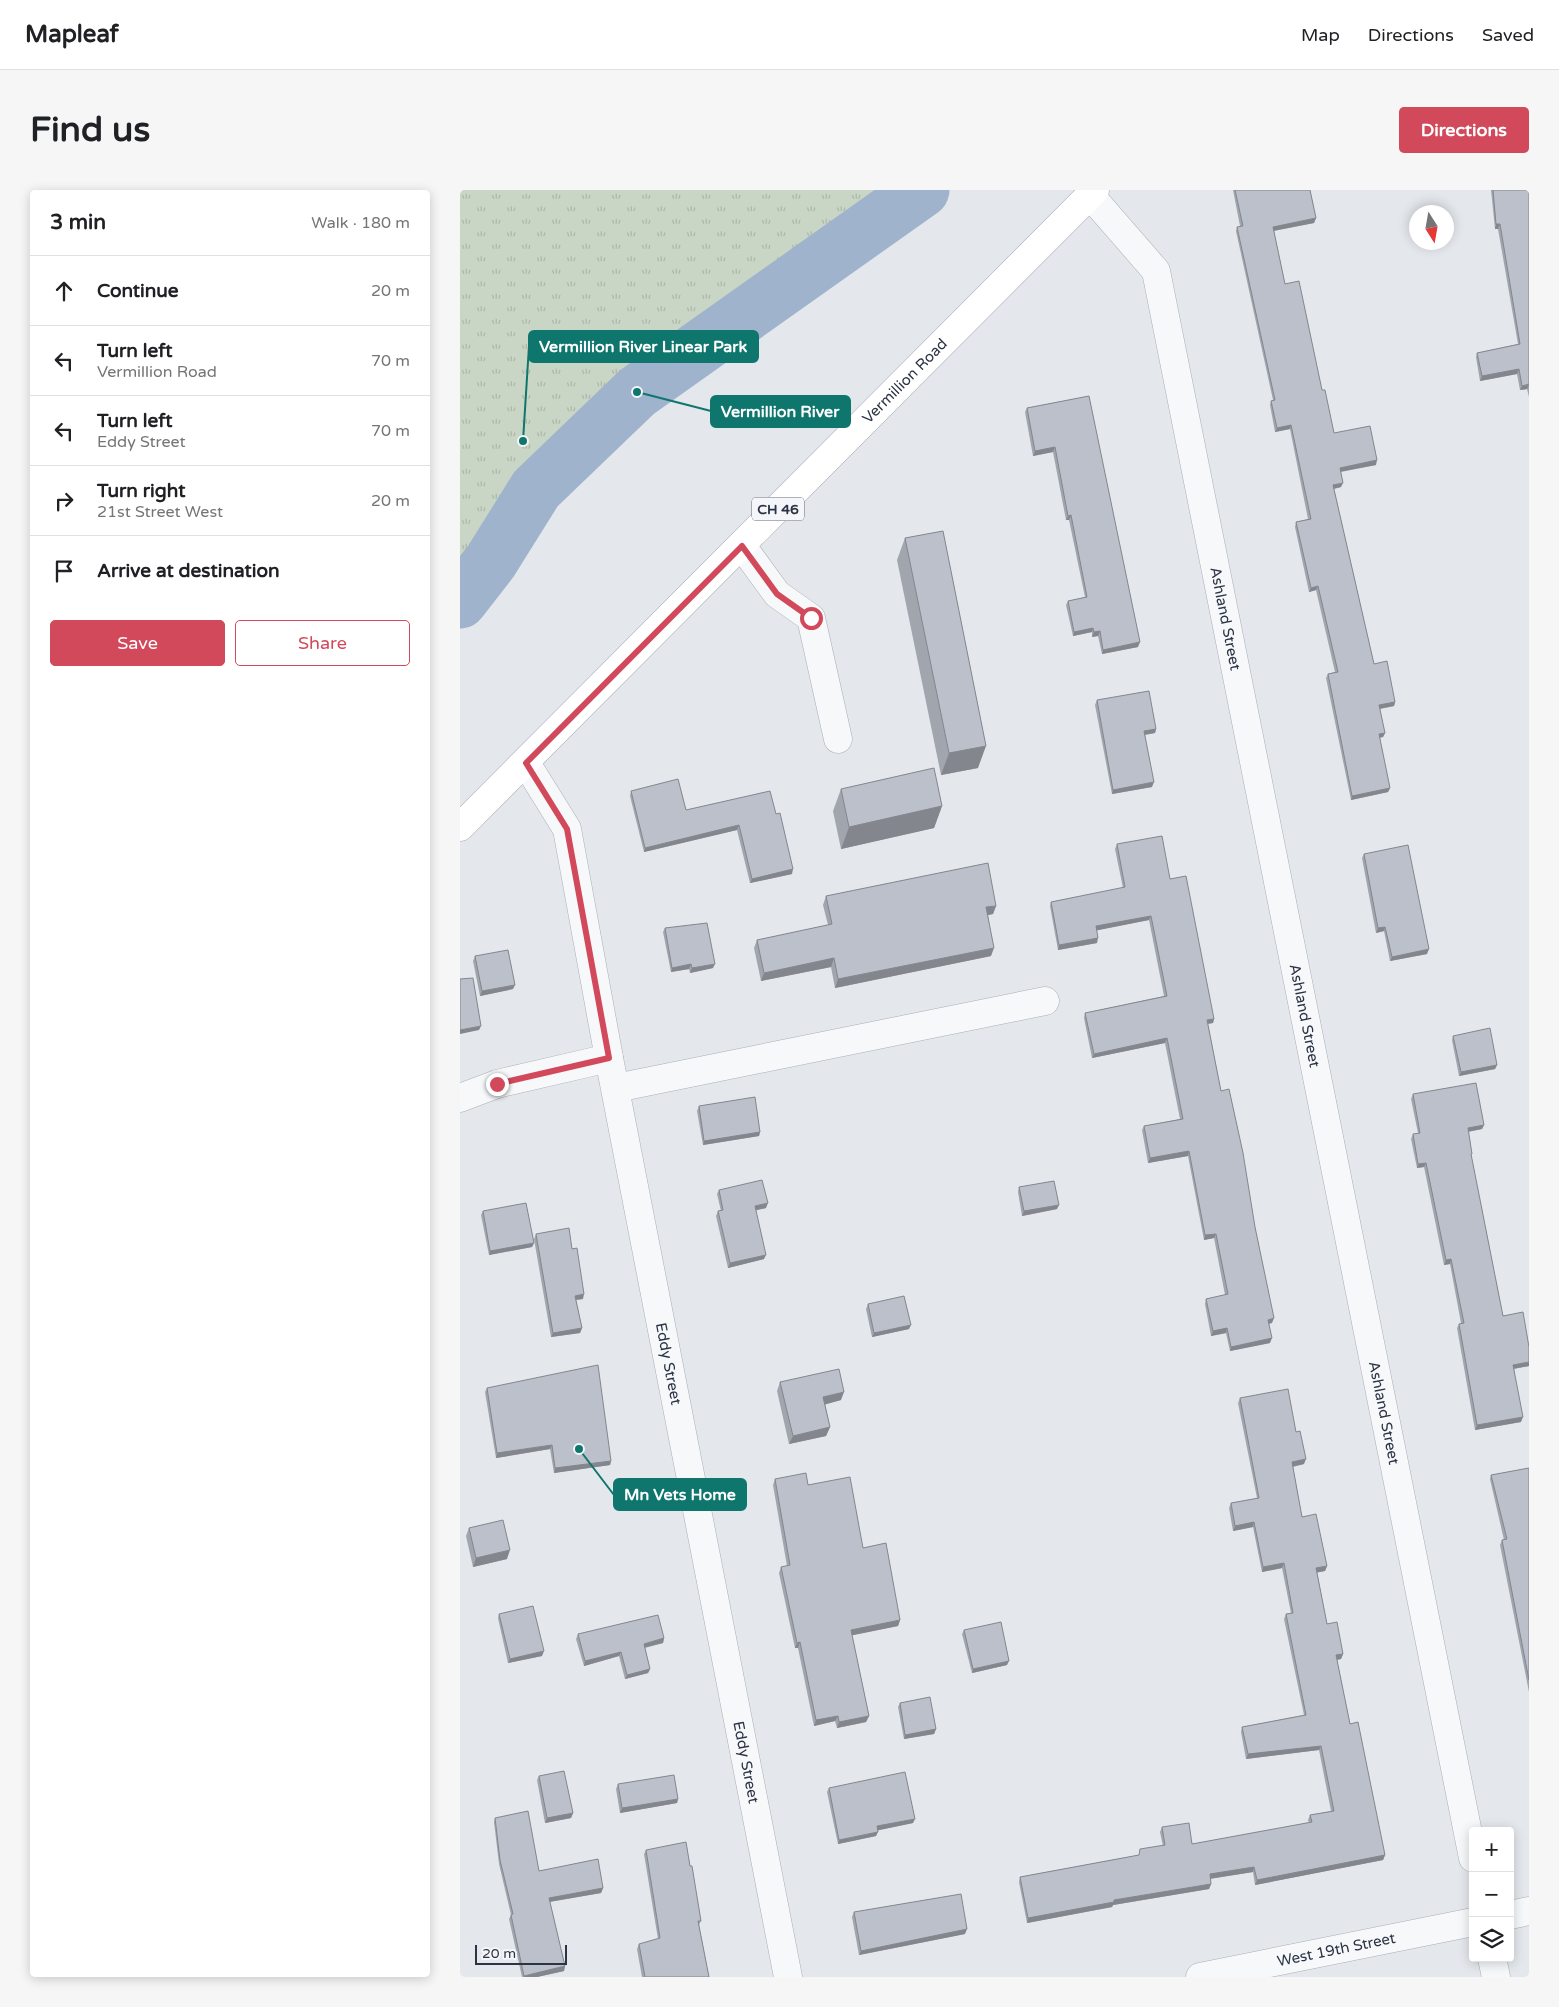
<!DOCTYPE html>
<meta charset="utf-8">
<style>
body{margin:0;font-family:"Varela Round",sans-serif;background:#f6f6f6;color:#202124}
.controls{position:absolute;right:15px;bottom:15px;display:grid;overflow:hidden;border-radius:5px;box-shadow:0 2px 12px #0003}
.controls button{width:45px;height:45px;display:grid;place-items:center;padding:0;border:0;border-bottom:1px solid #e0e0e0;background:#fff;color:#202124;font:25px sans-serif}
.compass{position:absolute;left:949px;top:15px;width:45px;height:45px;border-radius:50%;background:#fff;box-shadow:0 2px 12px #0003;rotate:169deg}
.scale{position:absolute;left:15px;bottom:12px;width:92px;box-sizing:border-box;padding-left:5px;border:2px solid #2b3445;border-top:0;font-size:14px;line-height:18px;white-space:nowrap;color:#2b3445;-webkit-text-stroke:4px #f4f6f9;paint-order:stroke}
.stop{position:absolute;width:15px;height:15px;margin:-11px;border:4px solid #d1495b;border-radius:50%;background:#fff}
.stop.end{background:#d1495b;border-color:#fff;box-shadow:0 1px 5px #0008}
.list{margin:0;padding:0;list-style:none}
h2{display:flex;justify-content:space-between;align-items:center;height:65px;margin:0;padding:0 20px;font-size:21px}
h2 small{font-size:16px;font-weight:400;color:#757577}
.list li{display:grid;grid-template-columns:32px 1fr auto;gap:15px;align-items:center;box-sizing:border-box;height:70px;padding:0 20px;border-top:1px solid #e0e0e0}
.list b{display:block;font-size:19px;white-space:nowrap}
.list p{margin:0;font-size:16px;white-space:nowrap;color:#757577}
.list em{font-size:16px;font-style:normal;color:#757577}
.actions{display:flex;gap:10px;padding:15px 20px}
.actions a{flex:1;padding:11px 0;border:1px solid #d1495b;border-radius:5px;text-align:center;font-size:18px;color:#d1495b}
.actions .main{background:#d1495b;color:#fff}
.icon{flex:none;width:28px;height:28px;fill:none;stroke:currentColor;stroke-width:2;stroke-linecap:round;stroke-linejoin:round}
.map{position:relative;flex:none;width:1069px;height:1787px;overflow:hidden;border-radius:5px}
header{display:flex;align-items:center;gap:30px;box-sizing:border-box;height:70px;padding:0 25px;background:#fff;border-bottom:1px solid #e0e0e0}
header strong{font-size:24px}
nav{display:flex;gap:28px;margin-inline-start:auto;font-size:18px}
.intro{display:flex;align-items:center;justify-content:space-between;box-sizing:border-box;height:120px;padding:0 30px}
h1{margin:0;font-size:35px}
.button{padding:12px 22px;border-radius:5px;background:#d1495b;color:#fff;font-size:18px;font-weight:700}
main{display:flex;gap:30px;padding:0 30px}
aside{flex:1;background:#fff;border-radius:5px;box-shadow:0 2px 12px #0003}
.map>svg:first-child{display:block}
</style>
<header>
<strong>Mapleaf</strong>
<nav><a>Map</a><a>Directions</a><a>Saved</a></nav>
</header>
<div class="intro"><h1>Find us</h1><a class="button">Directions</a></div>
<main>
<aside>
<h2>3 min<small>Walk · 180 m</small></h2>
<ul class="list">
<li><svg class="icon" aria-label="ahead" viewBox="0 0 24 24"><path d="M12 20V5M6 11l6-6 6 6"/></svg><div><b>Continue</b></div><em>20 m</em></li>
<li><svg class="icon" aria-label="left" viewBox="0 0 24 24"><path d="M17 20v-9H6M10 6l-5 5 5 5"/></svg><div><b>Turn left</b><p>Vermillion Road</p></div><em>70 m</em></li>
<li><svg class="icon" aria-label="left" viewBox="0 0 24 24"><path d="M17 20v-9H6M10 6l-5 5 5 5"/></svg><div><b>Turn left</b><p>Eddy Street</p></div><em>70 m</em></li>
<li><svg class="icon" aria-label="right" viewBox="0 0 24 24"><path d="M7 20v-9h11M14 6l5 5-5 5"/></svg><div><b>Turn right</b><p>21st Street West</p></div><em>20 m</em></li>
<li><svg class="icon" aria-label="arrive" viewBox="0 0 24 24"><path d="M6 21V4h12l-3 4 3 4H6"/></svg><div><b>Arrive at destination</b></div></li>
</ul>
<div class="actions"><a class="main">Save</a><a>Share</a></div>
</aside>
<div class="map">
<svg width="1069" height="1787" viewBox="0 0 1069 1787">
<defs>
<pattern id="grass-tufts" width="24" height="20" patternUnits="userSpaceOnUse" patternTransform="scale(1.25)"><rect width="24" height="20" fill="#c9d6c5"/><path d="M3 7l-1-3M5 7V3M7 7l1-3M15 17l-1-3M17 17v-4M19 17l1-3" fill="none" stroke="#adb8ab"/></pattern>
</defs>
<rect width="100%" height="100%" fill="#e4e7ec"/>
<path fill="url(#grass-tufts)" d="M0 0H462L177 202 76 299 31 371 0 411Z"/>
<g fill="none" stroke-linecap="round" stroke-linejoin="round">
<path stroke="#9fb4cc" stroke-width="55" d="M0 411 31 371 76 299 177 202 462 0"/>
<g stroke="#a9aeb7" stroke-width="29">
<g id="minor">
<path id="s1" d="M630 5 696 81 1013 1668"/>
<path d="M282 356 317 404 351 428 378 549"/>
<path id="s2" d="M66 573 107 639 149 868 328 1787"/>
<path d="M156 898 585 811"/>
<path d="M0 908 37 894 149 868"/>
<path d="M1050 1725 1069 1721"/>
<path d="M1032 1768 1036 1787"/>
<path id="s3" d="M740 1787 1013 1732"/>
</g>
</g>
<g stroke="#a3abb8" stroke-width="29">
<g id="major">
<path id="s4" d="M0 637 635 0"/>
</g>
</g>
<use href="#minor" stroke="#f7f8fa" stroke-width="28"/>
<use href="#major" stroke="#fff" stroke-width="28"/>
</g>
<g fill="#a1a5ae">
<path d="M773 0H850L856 28 854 33 814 41 825 94 862 200 874 243 916 275 881 282V297L874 299 914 474 935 512 934 516 920 519 925 543 923 547 919 548 930 598 928 602 891 610 866 488 868 484 875 482 856 400 849 402 835 337 836 332 848 329 830 239 815 242 810 215 811 211 813 210 776 41 777 37 780 36Z"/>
<path d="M1031 0H1069V207L1067 199 1060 200 1057 184 1020 191 1016 167 1017 163 1058 154 1038 39H1035Z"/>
<path d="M629 206 678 457 642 464 638 446 632 447V442L613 446 606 415 608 411 625 407 609 330H606L593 262 573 266 565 222 567 218Z"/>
<path d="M445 348 518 578 481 585 437 370Z"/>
<path d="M637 510 696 539 695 543 685 545 692 597 652 604 635 515Z"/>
<path d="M381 599 482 616 474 638 381 659 373 621Z"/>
<path d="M171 601 226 620 316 624 332 684 290 693 277 640 184 662 170 606Z"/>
<path d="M657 654 710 689 754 829 753 833 748 834 761 901 795 1037 812 1133 809 1134 810 1153 770 1161 766 1143 751 1146 745 1114 746 1109 765 1105 754 1048 744 1050 728 966 688 973 682 940 684 936 720 929 705 853 632 868 624 828 625 823 704 806 689 730 637 740V753L598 760 590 716 591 712 663 698 655 659Z"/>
<path d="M904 664 967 764 930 771 924 741 916 743 902 668Z"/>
<path d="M366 706 536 716 533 724 528 725 531 766 375 798 371 777 301 791 294 758 297 750 368 735 363 715Z"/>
<path d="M205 738 253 778 230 783 229 779 211 782 203 742Z"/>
<path d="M15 766 53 799 20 806 13 771Z"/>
<path d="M993 846 1037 875 1035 879 999 886 992 850Z"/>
<path d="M953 904 1024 935 1022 939 1008 942 1011 967 1043 1126 1069 1176 1054 1179 1061 1232 1015 1240 997 1138 999 1134 1001 1133 990 1074 984 1075 964 977 957 978 951 949 953 944 958 943 951 909Z"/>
<path d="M239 916 300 942 299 946 243 955 237 921Z"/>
<path d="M559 997 597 1019 562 1026 558 1002Z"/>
<path d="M259 1000 306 1018 295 1020 304 1069 268 1078 256 1026 258 1021H261L257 1004Z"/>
<path d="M23 1021 74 1053 72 1057 29 1065 21 1025Z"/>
<path d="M76 1044 112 1059 123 1109 116 1110 122 1138 120 1143 91 1147 74 1049Z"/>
<path d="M408 1114 449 1139 412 1147 406 1119Z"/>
<path d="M320 1192 381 1210 365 1214 370 1237 366 1246 329 1254 317 1201Z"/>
<path d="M27 1198 151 1271 150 1275 94 1283 90 1259 36 1268 25 1202Z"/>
<path d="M780 1208 836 1242 844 1274 833 1277 842 1327 867 1376 865 1381 857 1382 867 1434 883 1464 881 1469 877 1470 890 1534 925 1665 923 1670 795 1695 793 1682 750 1689 751 1694 749 1699 653 1715 652 1717 567 1733 559 1692 560 1687 679 1665 703 1656 700 1642 702 1637 732 1654 849 1633 848 1630 850 1625 871 1621 859 1560 786 1569 781 1542 782 1537 844 1525 824 1429 826 1424 831 1423 822 1378 802 1382 793 1337 773 1341 769 1318 771 1313 797 1308 778 1213Z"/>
<path d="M1069 1278V1502L1040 1355 1042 1350H1044L1030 1289 1031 1285Z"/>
<path d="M315 1289 348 1295 403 1358 440 1430 438 1436 392 1445 409 1526 406 1532 377 1538 375 1531 354 1536 338 1458H335L319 1383 321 1377 327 1376 313 1295Z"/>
<path d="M9 1338 47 1369 13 1377 6 1346Z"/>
<path d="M39 1424 82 1466 48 1473 38 1428Z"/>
<path d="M504 1440 547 1475 512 1483 502 1444Z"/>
<path d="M118 1444 204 1448 203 1453 185 1458 190 1479 188 1483 165 1489 159 1466 124 1476 116 1449Z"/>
<path d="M440 1513 476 1539 474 1544 444 1549 438 1517Z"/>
<path d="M79 1586 113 1623 111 1628 85 1633 77 1590Z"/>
<path d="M158 1594 218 1609 217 1613 160 1623 156 1599Z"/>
<path d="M369 1598 453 1633 418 1640 416 1646 378 1654 367 1602Z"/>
<path d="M35 1628 79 1681 143 1698 141 1703 90 1712 105 1776 104 1781 77 1787H62L49 1729 51 1725 39 1674 34 1632Z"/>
<path d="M186 1660 230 1676 241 1731 239 1735 249 1787H182L177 1759 179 1754 198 1749 184 1664Z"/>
<path d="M394 1722 505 1744 399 1765 392 1727Z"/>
</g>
<g fill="#83868d">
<path d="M856 28 854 33 812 41 813 37Z"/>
<path d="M1036 34H1040L1038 39H1035Z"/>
<path d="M1059 179 1057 184 1020 191 1022 186Z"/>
<path d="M1069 195 1067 199 1060 200 1062 196Z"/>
<path d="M831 235 830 239 815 242 817 238Z"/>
<path d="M595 257 593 262 573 266 575 261Z"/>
<path d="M917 270 916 275 878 282 880 278Z"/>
<path d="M883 293 881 297 872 299 873 295Z"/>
<path d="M611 325 609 330H606L608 326Z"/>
<path d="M858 396 856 400 849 402 851 398Z"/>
<path d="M633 438 632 442 613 446 614 442Z"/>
<path d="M640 441 638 446 632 447 634 442Z"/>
<path d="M680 452 678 457 642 464 643 460Z"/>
<path d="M935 512 934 516 918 519 919 515Z"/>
<path d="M696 539 695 543 682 545 684 541Z"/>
<path d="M925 543 923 547 917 548 919 544Z"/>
<path d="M526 556 518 578 481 585 489 563Z"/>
<path d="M694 592 692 597 652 604 653 600Z"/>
<path d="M930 598 928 602 891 610 892 606Z"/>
<path d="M482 616 474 638 381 659 389 637Z"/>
<path d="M279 635 277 640 184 662 185 658Z"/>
<path d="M333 679 332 684 290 693 292 689Z"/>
<path d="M536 716 533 724 523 726 526 717Z"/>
<path d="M691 726 689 730 634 741 636 736Z"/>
<path d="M925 737 924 741 916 743 918 738Z"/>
<path d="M638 748 637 753 598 760 599 755Z"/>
<path d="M534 758 531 766 375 798 378 789Z"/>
<path d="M969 759 967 764 930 771 932 767Z"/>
<path d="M374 768 371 777 301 791 304 783Z"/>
<path d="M231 774 229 779 211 782 212 778Z"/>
<path d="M255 774 253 778 230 783 232 778Z"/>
<path d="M55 795 53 799 20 806 22 801Z"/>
<path d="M754 829 753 833 745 834 747 830Z"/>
<path d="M21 836 19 840 0 844V840Z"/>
<path d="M707 848 705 853 632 868 634 864Z"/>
<path d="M1037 875 1035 879 999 886 1001 882Z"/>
<path d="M1024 935 1022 939 1006 942 1008 938Z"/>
<path d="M300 942 299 946 243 955 244 951Z"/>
<path d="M729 961 728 966 688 973 690 968Z"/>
<path d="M966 973 964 977 957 978 958 974Z"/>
<path d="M308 1013 306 1018 293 1021 295 1016Z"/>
<path d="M599 1015 597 1019 562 1026 564 1021Z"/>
<path d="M756 1044 754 1048 744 1050 745 1045Z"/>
<path d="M74 1053 72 1057 29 1065 30 1061Z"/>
<path d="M306 1065 304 1069 268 1078 270 1073Z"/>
<path d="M991 1069 990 1074 984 1075 986 1070Z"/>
<path d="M124 1104 123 1109 113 1110 115 1106Z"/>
<path d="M814 1128 812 1133 806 1134 808 1130Z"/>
<path d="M451 1135 449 1139 412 1147 414 1143Z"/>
<path d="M122 1138 120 1143 91 1147 93 1143Z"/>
<path d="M767 1138 766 1143 751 1146 753 1141Z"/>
<path d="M812 1148 810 1153 770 1161 771 1157Z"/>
<path d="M1069 1172V1176L1052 1179 1053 1175Z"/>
<path d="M384 1202 381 1210 360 1216 363 1207Z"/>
<path d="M1063 1227 1061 1232 1015 1240 1017 1235Z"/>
<path d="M370 1237 366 1246 329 1254 333 1246Z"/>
<path d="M92 1255 90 1259 36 1268 37 1263Z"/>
<path d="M846 1269 844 1274 830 1277 832 1272Z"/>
<path d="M151 1271 150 1275 94 1283 95 1278Z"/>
<path d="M794 1332 793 1337 773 1341 775 1336Z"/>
<path d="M50 1360 47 1369 13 1377 16 1368Z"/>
<path d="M824 1373 822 1378 802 1382 803 1377Z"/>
<path d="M867 1376 865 1381 855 1383 856 1378Z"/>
<path d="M440 1430 438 1436 389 1446 391 1440Z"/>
<path d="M204 1448 203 1453 182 1458 184 1454Z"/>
<path d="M340 1452 338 1458H335L337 1453Z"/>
<path d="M84 1461 82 1466 48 1473 50 1469Z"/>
<path d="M161 1462 159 1466 124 1476 125 1471Z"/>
<path d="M883 1464 881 1469 875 1470 876 1465Z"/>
<path d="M549 1471 547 1475 512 1483 513 1479Z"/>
<path d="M190 1479 188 1483 165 1489 167 1485Z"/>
<path d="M378 1526 375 1531 354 1536 356 1530Z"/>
<path d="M409 1526 406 1532 377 1538 379 1532Z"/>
<path d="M476 1539 474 1544 444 1549 445 1545Z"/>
<path d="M861 1556 859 1560 786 1569 788 1564Z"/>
<path d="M218 1609 217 1613 160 1623 162 1618Z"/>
<path d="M113 1623 111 1628 85 1633 87 1628Z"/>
<path d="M455 1629 453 1633 415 1641 417 1636Z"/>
<path d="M418 1642 416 1646 378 1654 379 1650Z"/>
<path d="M925 1665 923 1670 795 1695 797 1690Z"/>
<path d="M794 1677 793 1682 748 1689 750 1684Z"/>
<path d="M751 1694 749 1699 653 1715 652 1717 567 1733 568 1728 654 1710Z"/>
<path d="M143 1698 141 1703 88 1712 89 1708Z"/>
<path d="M507 1739 505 1744 399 1765 401 1761Z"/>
<path d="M105 1776 104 1781 77 1787H64V1786Z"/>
</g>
<g fill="#bbc0ca" stroke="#83868d">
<path d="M775 0H850L856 28 813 37 825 94 839 91 862 200H865L874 243 910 236 917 270 880 278 883 293 873 295 914 474 927 471 935 512 919 515 925 543 919 544 930 598 892 606 868 484 878 482 858 396 851 398 836 332 851 329 831 235 817 238 811 211 815 210 777 37 783 36Z"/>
<path d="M1033 0H1069V194L1062 196 1059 179 1022 186 1017 163 1060 154 1040 34H1036Z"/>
<path d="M629 206 680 452 643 460 640 441 634 442 633 438 614 442 608 411 627 407 611 325 608 326 595 257 575 261 567 218Z"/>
<path d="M483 341 526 556 489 563 445 348Z"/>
<path d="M689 501 696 539 684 541 694 592 653 600 637 510Z"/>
<path d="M474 578 482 616 389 637 381 599Z"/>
<path d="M218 589 226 620 310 601 316 624 320 623 333 679 292 689 279 635 185 658 171 601Z"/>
<path d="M702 646 710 689 726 686 754 829 747 830 761 901 769 899 783 963 795 1037 814 1128 808 1130 812 1148 771 1157 767 1138 753 1141 746 1109 768 1104 756 1044 745 1045 729 961 690 968 684 936 723 929 707 848 634 864 625 823 707 806 691 726 636 736 638 748 599 755 591 712 665 697 657 654Z"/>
<path d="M948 655 969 759 932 767 925 737 918 738 904 664Z"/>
<path d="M528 673 536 716 526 717 534 758 378 789 374 768 304 783 297 750 372 734 366 706Z"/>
<path d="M247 733 255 774 232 778 231 774 212 778 205 738Z"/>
<path d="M48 760 55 795 22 801 15 766Z"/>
<path d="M13 788 21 836 0 840V789Z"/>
<path d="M1030 838 1037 875 1001 882 993 846Z"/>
<path d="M1016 893 1024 935 1008 938 1012 964H1011L1043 1126 1063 1122 1069 1157V1172L1053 1175 1063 1227 1017 1235 999 1134 1004 1133 991 1069 986 1070 966 973 958 974 953 944 960 943 953 904Z"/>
<path d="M295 907 300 942 244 951 239 916Z"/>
<path d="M302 990 308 1013 295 1016 306 1065 270 1073 258 1021 263 1020 259 1000Z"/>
<path d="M594 991 599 1015 564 1021 559 997Z"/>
<path d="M66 1013 74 1053 30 1061 23 1021Z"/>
<path d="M109 1038 112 1059 117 1058 124 1104 115 1106 122 1138 93 1143 76 1044Z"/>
<path d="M444 1106 451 1135 414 1143 408 1114Z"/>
<path d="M138 1175 151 1271 95 1278 92 1255 37 1263 27 1198Z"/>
<path d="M379 1179 384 1202 363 1207 370 1237 333 1246 320 1192Z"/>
<path d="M828 1199 836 1242 840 1241 846 1269 832 1272 842 1327 856 1324 867 1376 856 1378 867 1434 877 1432 883 1464 876 1465 890 1534 898 1532 925 1665 797 1690 794 1677 750 1684 751 1694 654 1710V1712L568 1728 560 1687 679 1665 680 1659 705 1655 702 1637 729 1633 732 1654 852 1632 850 1625 874 1621 861 1556 788 1564 782 1537 846 1525 826 1424 833 1423 824 1373 803 1377 794 1332 775 1336 771 1313 799 1308 780 1208Z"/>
<path d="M1069 1278V1490L1042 1350 1047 1349 1031 1285Z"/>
<path d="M346 1283 348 1295 390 1287 403 1358 426 1353 440 1430 391 1440 409 1526 379 1532 378 1526 356 1530 340 1452 337 1453 321 1377 330 1375 315 1289Z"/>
<path d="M43 1330 50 1360 16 1368 9 1338Z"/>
<path d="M73 1416 84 1461 50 1469 39 1424Z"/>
<path d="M198 1425 204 1448 184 1454 190 1479 167 1485 161 1462 125 1471 118 1444Z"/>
<path d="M541 1432 549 1471 513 1479 504 1440Z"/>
<path d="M470 1507 476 1539 445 1545 440 1513Z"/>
<path d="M104 1581 113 1623 87 1628 79 1586Z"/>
<path d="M445 1582 455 1629 417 1636 418 1642 379 1650 369 1598Z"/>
<path d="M214 1585 218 1609 162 1618 158 1594Z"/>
<path d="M68 1621 79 1681 138 1669 143 1698 89 1708 105 1776 64 1786 51 1725 53 1724 40 1670 35 1628Z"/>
<path d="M226 1652 230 1676H232L241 1731H238L249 1787H185L179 1754 200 1748 186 1660Z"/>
<path d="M501 1704 507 1739 401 1761 394 1722Z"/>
</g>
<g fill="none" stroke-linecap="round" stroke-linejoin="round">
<path stroke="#d1495b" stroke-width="6" d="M37 894 149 868 107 639 66 573 282 356 317 404 351 428"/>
</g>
<g text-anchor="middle" stroke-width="4.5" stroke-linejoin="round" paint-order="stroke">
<rect fill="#f4f6f9" stroke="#676e7b" stroke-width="1" x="292" y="307.5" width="52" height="23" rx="4"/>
<g font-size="14" font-weight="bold" fill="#2b3445">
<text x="318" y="324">CH 46</text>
</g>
<g font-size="15" fill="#2b3445" stroke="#f4f6f9">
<text dy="5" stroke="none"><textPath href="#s4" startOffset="630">Vermillion Road</textPath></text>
<text dy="5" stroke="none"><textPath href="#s1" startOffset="455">Ashland Street</textPath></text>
<text dy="5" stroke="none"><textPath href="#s1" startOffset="860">Ashland Street</textPath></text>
<text dy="5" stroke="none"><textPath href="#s2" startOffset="622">Eddy Street</textPath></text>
<text dy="5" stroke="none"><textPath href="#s1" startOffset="1265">Ashland Street</textPath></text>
<text dy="5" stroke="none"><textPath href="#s2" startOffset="1028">Eddy Street</textPath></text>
<text dy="5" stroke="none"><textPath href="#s3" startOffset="139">West 19th Street</textPath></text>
</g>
</g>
<path fill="none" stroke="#0f766e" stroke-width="2" d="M63 251L69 156M177 202L251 221M119 1259L154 1305"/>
<g fill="#0f766e" stroke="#f4f6f9" stroke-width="2">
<circle cx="63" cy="251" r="5"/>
<circle cx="177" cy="202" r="5"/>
<circle cx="119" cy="1259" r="5"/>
</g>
<g fill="#0f766e" stroke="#0f766e" stroke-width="2">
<rect x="69" y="141" width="229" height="31" rx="5"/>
<rect x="251" y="206" width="139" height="31" rx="5"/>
<rect x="154" y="1289" width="132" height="31" rx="5"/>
</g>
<g font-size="16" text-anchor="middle" font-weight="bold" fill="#fff">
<text x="183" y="162">Vermillion River Linear Park</text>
<text x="320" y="227">Vermillion River</text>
<text x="220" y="1310">Mn Vets Home</text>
</g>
</svg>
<div class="controls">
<button>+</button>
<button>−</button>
<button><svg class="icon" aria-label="layers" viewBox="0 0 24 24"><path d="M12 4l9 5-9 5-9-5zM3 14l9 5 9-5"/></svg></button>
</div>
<svg class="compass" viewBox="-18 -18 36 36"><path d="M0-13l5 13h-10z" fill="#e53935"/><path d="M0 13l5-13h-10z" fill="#757577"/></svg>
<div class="scale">20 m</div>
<div class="stop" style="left:351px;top:428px"></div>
<div class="stop end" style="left:37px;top:894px"></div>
</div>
</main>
